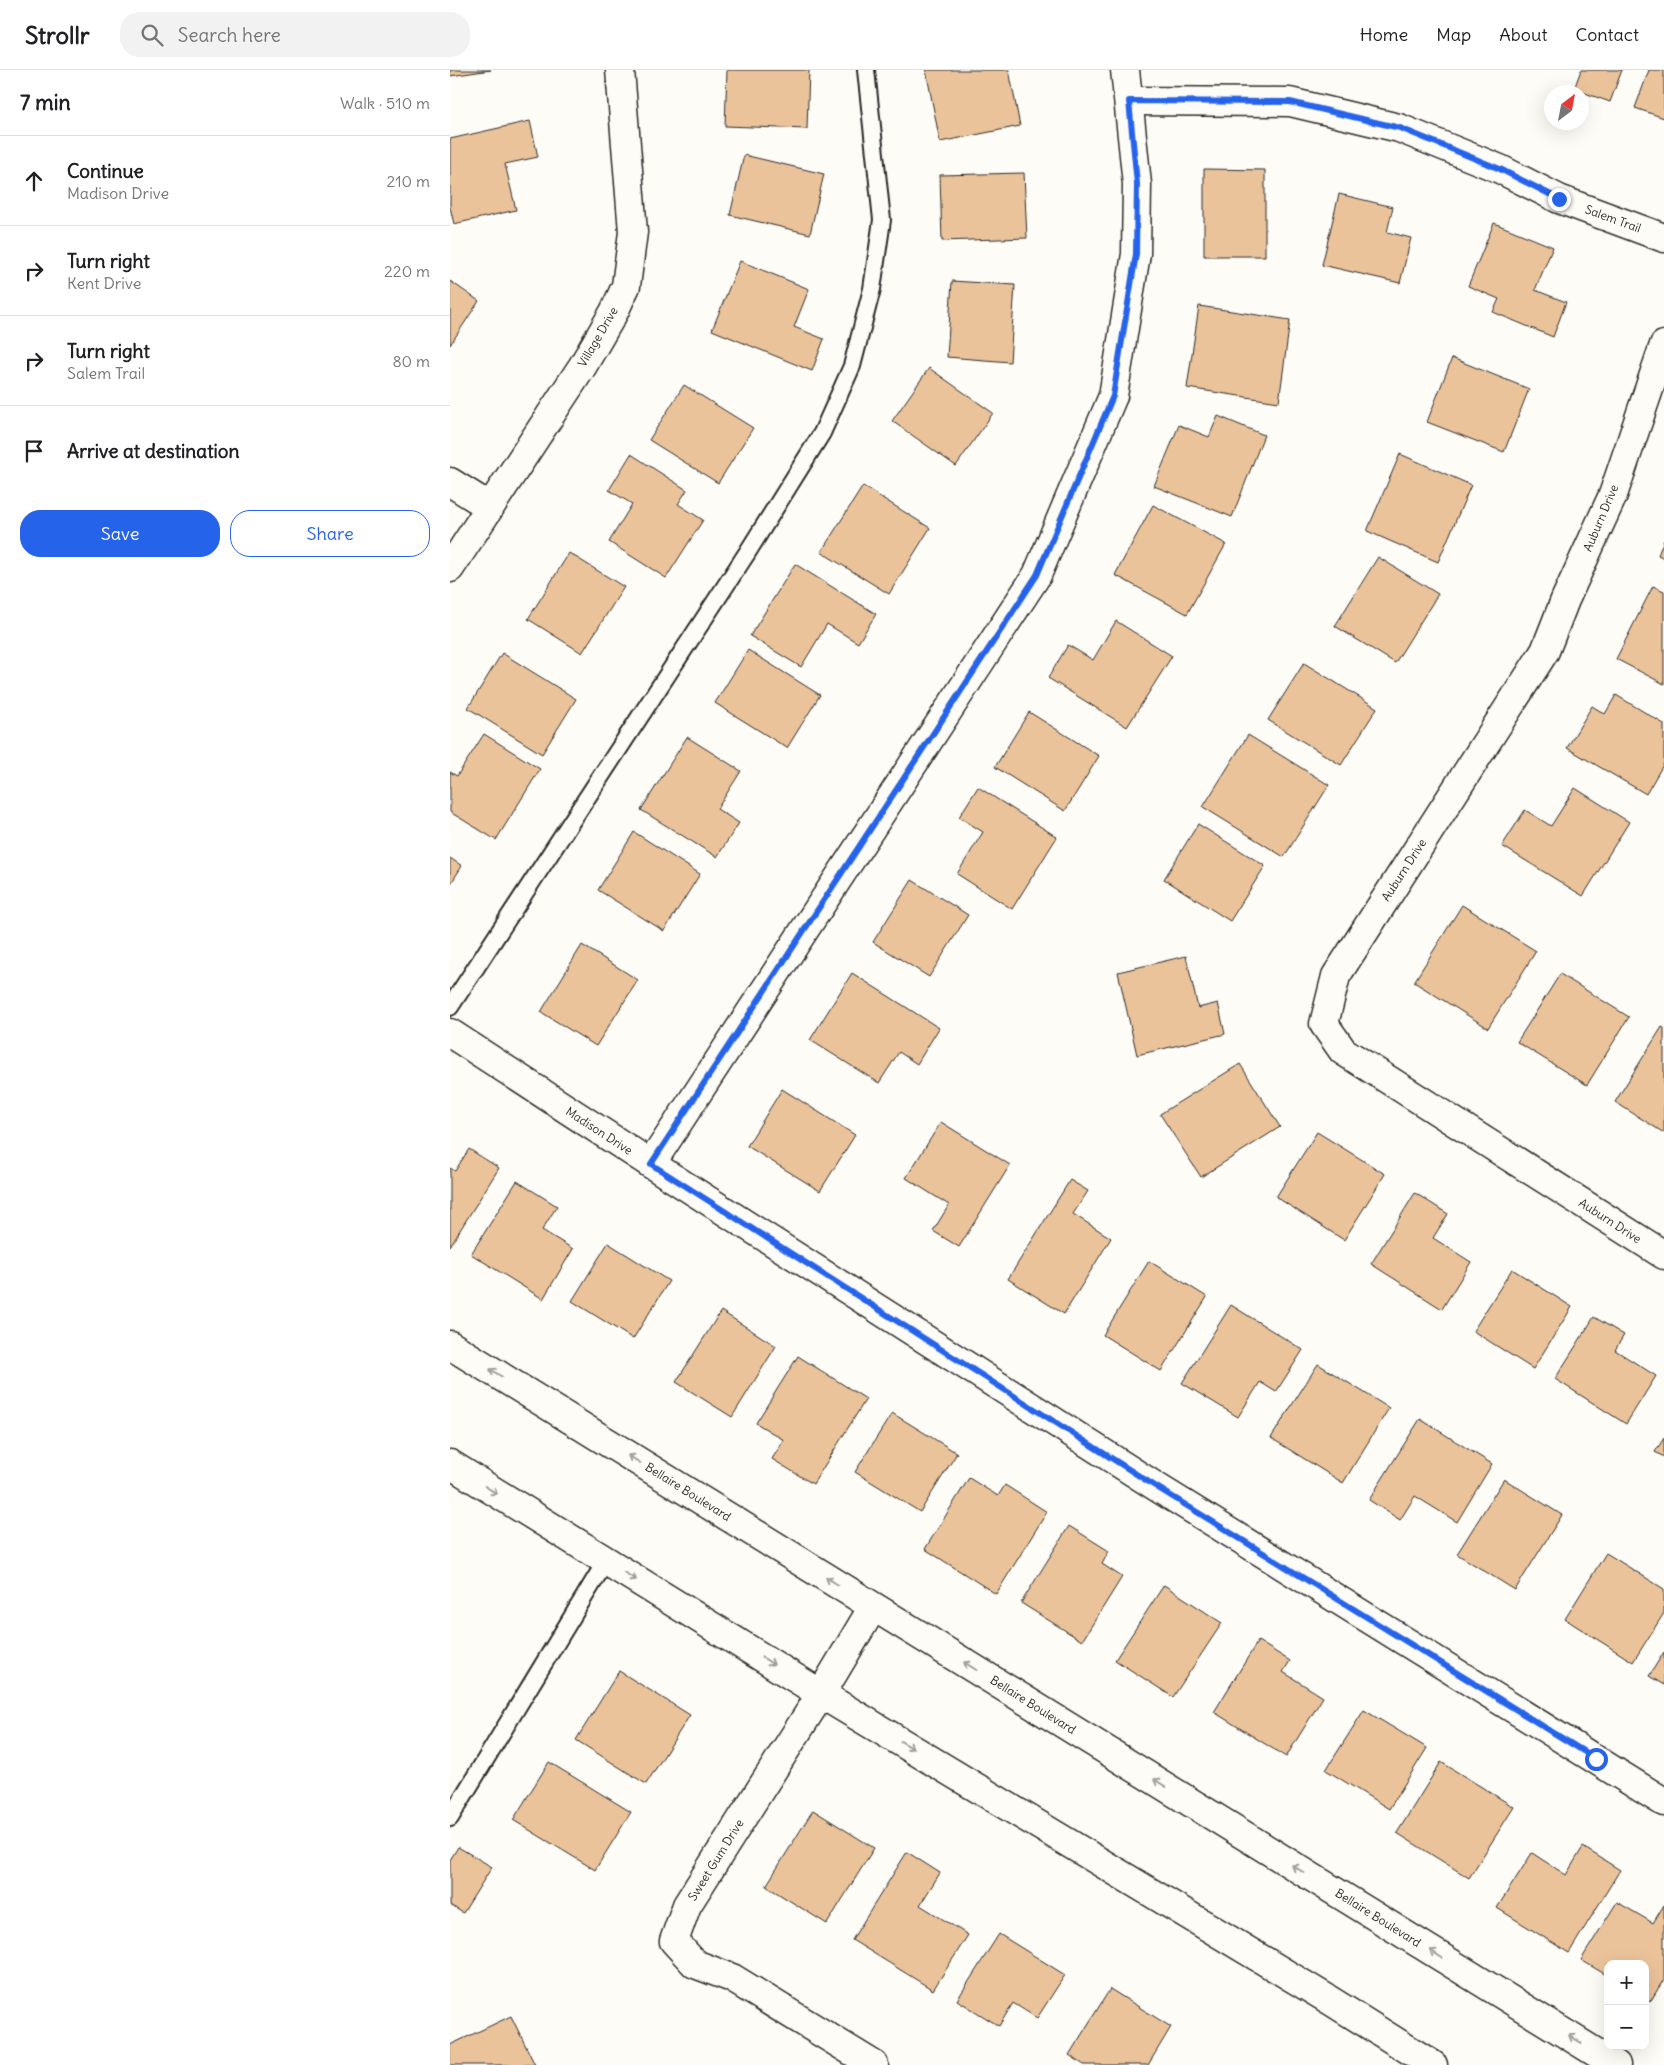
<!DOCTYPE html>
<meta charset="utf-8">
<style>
body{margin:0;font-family:Delius,sans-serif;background:#f2f2f2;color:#202124}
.controls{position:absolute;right:15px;bottom:15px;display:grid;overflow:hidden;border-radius:10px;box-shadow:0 5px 20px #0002}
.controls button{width:45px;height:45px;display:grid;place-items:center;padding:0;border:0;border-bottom:1px solid #e0e0e0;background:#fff;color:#202124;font:25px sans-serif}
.compass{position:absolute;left:1094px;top:15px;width:45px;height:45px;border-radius:50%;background:#fff;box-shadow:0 5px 20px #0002;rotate:32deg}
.stop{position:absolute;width:15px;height:15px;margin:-11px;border:4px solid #2563eb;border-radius:50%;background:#fff}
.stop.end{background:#2563eb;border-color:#fff;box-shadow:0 1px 5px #0008}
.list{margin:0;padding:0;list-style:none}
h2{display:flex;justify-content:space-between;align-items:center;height:65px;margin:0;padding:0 20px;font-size:21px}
h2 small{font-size:16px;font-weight:400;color:#757577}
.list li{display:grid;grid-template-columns:32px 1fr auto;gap:15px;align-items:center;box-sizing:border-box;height:90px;padding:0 20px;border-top:1px solid #e0e0e0}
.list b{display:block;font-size:19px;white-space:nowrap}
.list p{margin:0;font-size:16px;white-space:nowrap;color:#757577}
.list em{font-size:16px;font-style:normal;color:#757577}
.actions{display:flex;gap:10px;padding:15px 20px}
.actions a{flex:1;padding:11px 0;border:1px solid #2563eb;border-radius:20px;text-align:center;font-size:18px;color:#2563eb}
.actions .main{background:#2563eb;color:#fff}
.icon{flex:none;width:28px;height:28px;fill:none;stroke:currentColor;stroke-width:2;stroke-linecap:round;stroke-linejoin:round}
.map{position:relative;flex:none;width:1214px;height:1995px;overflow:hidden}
header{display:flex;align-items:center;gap:30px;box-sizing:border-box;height:70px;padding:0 25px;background:#fff;border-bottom:1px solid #e0e0e0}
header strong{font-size:24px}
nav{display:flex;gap:28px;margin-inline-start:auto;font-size:18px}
.search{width:350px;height:45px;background:#f2f2f2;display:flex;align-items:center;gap:12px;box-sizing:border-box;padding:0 18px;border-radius:20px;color:#757577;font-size:19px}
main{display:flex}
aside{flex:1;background:#fff}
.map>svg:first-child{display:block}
</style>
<header>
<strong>Strollr</strong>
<div class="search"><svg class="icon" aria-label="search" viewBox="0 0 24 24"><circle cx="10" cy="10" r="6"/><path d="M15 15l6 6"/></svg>Search here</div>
<nav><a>Home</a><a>Map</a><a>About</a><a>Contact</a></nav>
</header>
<main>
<aside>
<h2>7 min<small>Walk · 510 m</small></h2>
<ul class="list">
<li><svg class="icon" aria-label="ahead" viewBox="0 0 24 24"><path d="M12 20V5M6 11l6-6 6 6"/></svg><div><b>Continue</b><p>Madison Drive</p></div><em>210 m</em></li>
<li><svg class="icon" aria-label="right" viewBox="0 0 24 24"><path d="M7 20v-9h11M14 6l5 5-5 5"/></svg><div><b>Turn right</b><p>Kent Drive</p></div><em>220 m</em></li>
<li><svg class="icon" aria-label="right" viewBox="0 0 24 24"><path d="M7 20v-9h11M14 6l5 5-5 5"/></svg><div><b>Turn right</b><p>Salem Trail</p></div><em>80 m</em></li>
<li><svg class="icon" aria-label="arrive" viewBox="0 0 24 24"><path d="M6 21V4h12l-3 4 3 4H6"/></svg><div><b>Arrive at destination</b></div></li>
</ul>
<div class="actions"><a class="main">Save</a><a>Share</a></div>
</aside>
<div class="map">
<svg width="1214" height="1995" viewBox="0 0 1214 1995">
<rect width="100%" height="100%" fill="#fdfcf7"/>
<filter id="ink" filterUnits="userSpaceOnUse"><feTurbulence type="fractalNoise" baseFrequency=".02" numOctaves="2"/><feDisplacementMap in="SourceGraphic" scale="10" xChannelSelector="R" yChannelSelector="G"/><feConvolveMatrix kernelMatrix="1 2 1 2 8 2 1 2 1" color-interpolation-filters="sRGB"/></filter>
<g filter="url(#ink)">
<g fill="#ebc39b" stroke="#2b2b2b">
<path d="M0 0H41L0 6Z"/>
<path d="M277 0H359L357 59 275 56Z"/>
<path d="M476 0H559L570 56 490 72Z"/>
<path d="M1131 0H1172L1160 32 1124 19Z"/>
<path d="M1199 0H1214V48L1185 38Z"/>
<path d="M80 51 88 87 55 94 66 140 4 154 0 137V69Z"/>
<path d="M294 85 374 104 360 164 280 145Z"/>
<path d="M754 99 815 100V186H754Z"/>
<path d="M574 103 577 168 492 171 490 105Z"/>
<path d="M889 124 943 137 937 162 961 168 950 213 872 195Z"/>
<path d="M1044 153 1103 177 1085 220 1116 232 1103 267 1043 242 1049 229 1018 216Z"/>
<path d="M290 191 359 219 344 257 374 269 362 301 262 260Z"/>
<path d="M0 211 29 231 0 275Z"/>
<path d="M502 211 565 215 560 292 497 287Z"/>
<path d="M749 236 840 250 829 332 737 318Z"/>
<path d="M1002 288 1079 319 1054 382 977 352Z"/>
<path d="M479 298 543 343 506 396 442 351Z"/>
<path d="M234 315 303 358 268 413 199 370Z"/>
<path d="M768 346 814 365 782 447 704 416 729 355 759 367Z"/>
<path d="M181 384 237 420 228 434 253 450 216 508 159 472 182 434 159 420Z"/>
<path d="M950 384 1021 415 988 492 917 461Z"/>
<path d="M413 416 480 458 439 524 371 482Z"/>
<path d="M703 435 776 474 737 544 665 505Z"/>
<path d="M1214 470V488L1208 485Z"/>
<path d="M119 483 174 517 132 583 78 549Z"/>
<path d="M928 487 988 524 945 593 885 556Z"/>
<path d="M345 494 426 544 408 573 377 554 351 597 300 566Z"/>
<path d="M1203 516 1214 521V614L1166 589Z"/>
<path d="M666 551 722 586 677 657 598 608 618 575 643 590Z"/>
<path d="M298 580 370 625 337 678 265 633Z"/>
<path d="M52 583 126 629 92 684 18 638Z"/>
<path d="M854 593 927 638 891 695 818 650Z"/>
<path d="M1166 625 1214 654V693L1196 724 1117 678 1142 636 1155 644Z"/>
<path d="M579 642 649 686 615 741 545 697Z"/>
<path d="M34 664 90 699 46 770 0 742V702L7 706Z"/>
<path d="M798 665 879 715 834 787 753 737Z"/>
<path d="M237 667 291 701 267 739 289 753 267 787 191 740Z"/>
<path d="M528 717 607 767 562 839 507 804 533 762 509 747Z"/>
<path d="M1125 718 1179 752 1133 826 1052 776 1075 740 1101 756Z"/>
<path d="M748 754 815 796 780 851 714 809Z"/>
<path d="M184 762 250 804 214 861 148 820Z"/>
<path d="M0 788 12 796 0 815Z"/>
<path d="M462 810 518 845 479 907 423 872Z"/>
<path d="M1012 835 1086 881 1038 958 964 912Z"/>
<path d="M132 875 188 910 146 976 91 942Z"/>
<path d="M736 886 748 938 768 933 775 964 687 985 668 902Z"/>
<path d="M402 903 489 958 467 994 449 982 429 1013 360 970Z"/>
<path d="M1110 904 1179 947 1137 1015 1067 972Z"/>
<path d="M1212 957 1214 958V1063L1165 1032Z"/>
<path d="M790 994 830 1057 751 1107 710 1044Z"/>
<path d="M332 1019 405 1065 370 1121 297 1076Z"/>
<path d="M491 1052 560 1095 509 1177 483 1161 499 1135 456 1108Z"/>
<path d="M867 1062 935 1104 894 1170 826 1127Z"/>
<path d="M19 1079 49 1098 0 1176V1098L5 1101Z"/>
<path d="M620 1110 638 1121 623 1144 661 1168 614 1244 558 1209Z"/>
<path d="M67 1111 107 1136 92 1160 123 1179 93 1229 21 1184Z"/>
<path d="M965 1123 998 1144 983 1168 1021 1192 992 1239 921 1194Z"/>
<path d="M158 1173 219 1211 183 1269 122 1231Z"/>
<path d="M699 1191 757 1227 711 1301 653 1265Z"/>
<path d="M1062 1199 1122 1237 1083 1299 1023 1261Z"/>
<path d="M781 1235 853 1280 826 1322 810 1312 788 1347 732 1313Z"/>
<path d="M271 1241 326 1276 282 1347 226 1312Z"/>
<path d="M1144 1247 1174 1265 1165 1280 1206 1306 1176 1354 1105 1309Z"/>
<path d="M348 1286 416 1329 363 1414 322 1389 334 1370 306 1353Z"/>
<path d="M868 1294 939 1338 893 1413 821 1368Z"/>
<path d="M442 1343 507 1383 470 1442 405 1402Z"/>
<path d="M970 1349 1042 1394 1007 1452 965 1426 950 1450 919 1430Z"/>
<path d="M1214 1368V1387L1205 1382Z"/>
<path d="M519 1408 548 1426 555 1415 597 1442 546 1524 475 1479Z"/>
<path d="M1054 1409 1112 1445 1065 1520 1007 1484Z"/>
<path d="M619 1456 659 1481 652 1494 672 1507 632 1571 571 1533Z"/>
<path d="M1156 1483 1214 1519V1543L1183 1592 1115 1549Z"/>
<path d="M714 1515 772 1553 723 1627 665 1590Z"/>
<path d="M808 1571 840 1591 833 1602 873 1627 836 1687 764 1642Z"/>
<path d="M1214 1582V1615L1199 1606Z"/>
<path d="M169 1601 240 1645 196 1714 126 1670Z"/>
<path d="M914 1640 977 1678 939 1739 876 1700Z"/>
<path d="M99 1692 181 1742 145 1800 63 1750Z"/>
<path d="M991 1692 1064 1737 1019 1808 947 1763Z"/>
<path d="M363 1740 424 1778 377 1854 316 1816Z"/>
<path d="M8 1777 42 1797 13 1843 0 1835V1790Z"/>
<path d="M1133 1777 1170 1800 1119 1883 1047 1838 1082 1783 1116 1805Z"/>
<path d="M457 1782 490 1803 470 1835 518 1865 483 1920 402 1870Z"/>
<path d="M1167 1832 1203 1853 1214 1835V1909L1200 1932 1195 1929V1894H1158V1906L1131 1890Z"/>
<path d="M549 1864 615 1905 587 1948 563 1933 549 1956 507 1930Z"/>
<path d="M660 1919 721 1957 698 1995H634L619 1985Z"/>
<path d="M61 1946 85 1995H0V1975Z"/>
</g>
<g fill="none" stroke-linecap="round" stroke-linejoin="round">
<g stroke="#2b2b2b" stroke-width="20">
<g id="service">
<path d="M0 937 297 483 372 363 402 296 422 219 432 150 416 0"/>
<path d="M0 1748 156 1491"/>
</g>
</g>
<g stroke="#2b2b2b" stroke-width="31">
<g id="minor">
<path d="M679 31 840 32 949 58 1050 99 1109 129 1214 168"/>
<path d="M1214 275 1163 425 1115 530 1095 581 886 906 874 954 893 981 1214 1185"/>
<path d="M0 412 40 437"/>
<path d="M0 963 201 1094 705 1416 1214 1732"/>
<path d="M201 1094 587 505 663 326 686 184 687 114 675 0"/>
<path d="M423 1537 371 1624 237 1835 224 1871 245 1894 282 1908 424 1995"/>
</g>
</g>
<g stroke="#2b2b2b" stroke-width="31">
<path id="tertiary" d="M0 498 132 297 164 242 176 216 183 162 170 0"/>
</g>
<g stroke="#2b2b2b" stroke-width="31">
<g id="secondary">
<path d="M0 1275 1166 1995"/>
<path d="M0 1394 371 1624 881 1931 983 1995"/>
</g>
</g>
<use href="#service" stroke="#fdfcf7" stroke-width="16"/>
<use href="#minor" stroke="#fdfcf7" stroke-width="28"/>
<use href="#tertiary" stroke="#fdfcf7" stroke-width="28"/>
<use href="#secondary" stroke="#fdfcf7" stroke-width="28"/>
</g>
<defs><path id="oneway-shaft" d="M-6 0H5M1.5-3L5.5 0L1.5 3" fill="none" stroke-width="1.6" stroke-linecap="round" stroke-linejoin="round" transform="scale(1.25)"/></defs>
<g stroke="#9e9e9b">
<use href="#oneway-shaft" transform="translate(46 1303) rotate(-148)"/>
<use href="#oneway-shaft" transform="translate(184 1389) rotate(-148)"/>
<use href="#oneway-shaft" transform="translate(41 1420) rotate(32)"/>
<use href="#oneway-shaft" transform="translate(180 1506) rotate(32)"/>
<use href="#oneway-shaft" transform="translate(382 1511) rotate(-148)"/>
<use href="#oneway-shaft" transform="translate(318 1591) rotate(32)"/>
<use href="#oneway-shaft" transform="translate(520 1596) rotate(-148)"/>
<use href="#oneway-shaft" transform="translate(457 1675) rotate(31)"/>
<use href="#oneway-shaft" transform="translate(710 1713) rotate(-148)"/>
<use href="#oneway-shaft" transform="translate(848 1799) rotate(-148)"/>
<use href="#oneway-shaft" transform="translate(986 1884) rotate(-148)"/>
<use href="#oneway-shaft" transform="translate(1125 1969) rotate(-148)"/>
</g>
</g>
<g fill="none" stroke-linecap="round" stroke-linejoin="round" filter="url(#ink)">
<path stroke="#2563eb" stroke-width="6" d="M1109 129 1050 99 950 58 840 32 679 31 687 114 686 184 663 326 587 505 201 1094 705 1416 1146 1689"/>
</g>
<g text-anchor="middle" stroke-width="4" stroke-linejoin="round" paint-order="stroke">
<g font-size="12" fill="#2b2b2b" stroke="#fdfcf7">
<text transform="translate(1163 149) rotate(20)" y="4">Salem Trail</text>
<text transform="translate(148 267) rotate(-60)" y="4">Village Drive</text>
<text transform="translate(1151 448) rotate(-67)" y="4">Auburn Drive</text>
<text transform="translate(954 800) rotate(-57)" y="4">Auburn Drive</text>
<text transform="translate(149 1061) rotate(33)" y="4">Madison Drive</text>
<text transform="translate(1160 1151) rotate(33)" y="4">Auburn Drive</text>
<text transform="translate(238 1422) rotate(32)" y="4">Bellaire Boulevard</text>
<text transform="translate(583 1635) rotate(32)" y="4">Bellaire Boulevard</text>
<text transform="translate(266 1790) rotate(-58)" y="4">Sweet Gum Drive</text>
<text transform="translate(928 1848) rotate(32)" y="4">Bellaire Boulevard</text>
</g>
</g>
</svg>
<div class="controls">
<button>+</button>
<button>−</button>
</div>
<svg class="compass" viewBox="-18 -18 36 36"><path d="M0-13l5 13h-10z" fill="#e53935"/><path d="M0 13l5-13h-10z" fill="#757577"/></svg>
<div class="stop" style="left:1146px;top:1689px"></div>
<div class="stop end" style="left:1109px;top:129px"></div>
</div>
</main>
